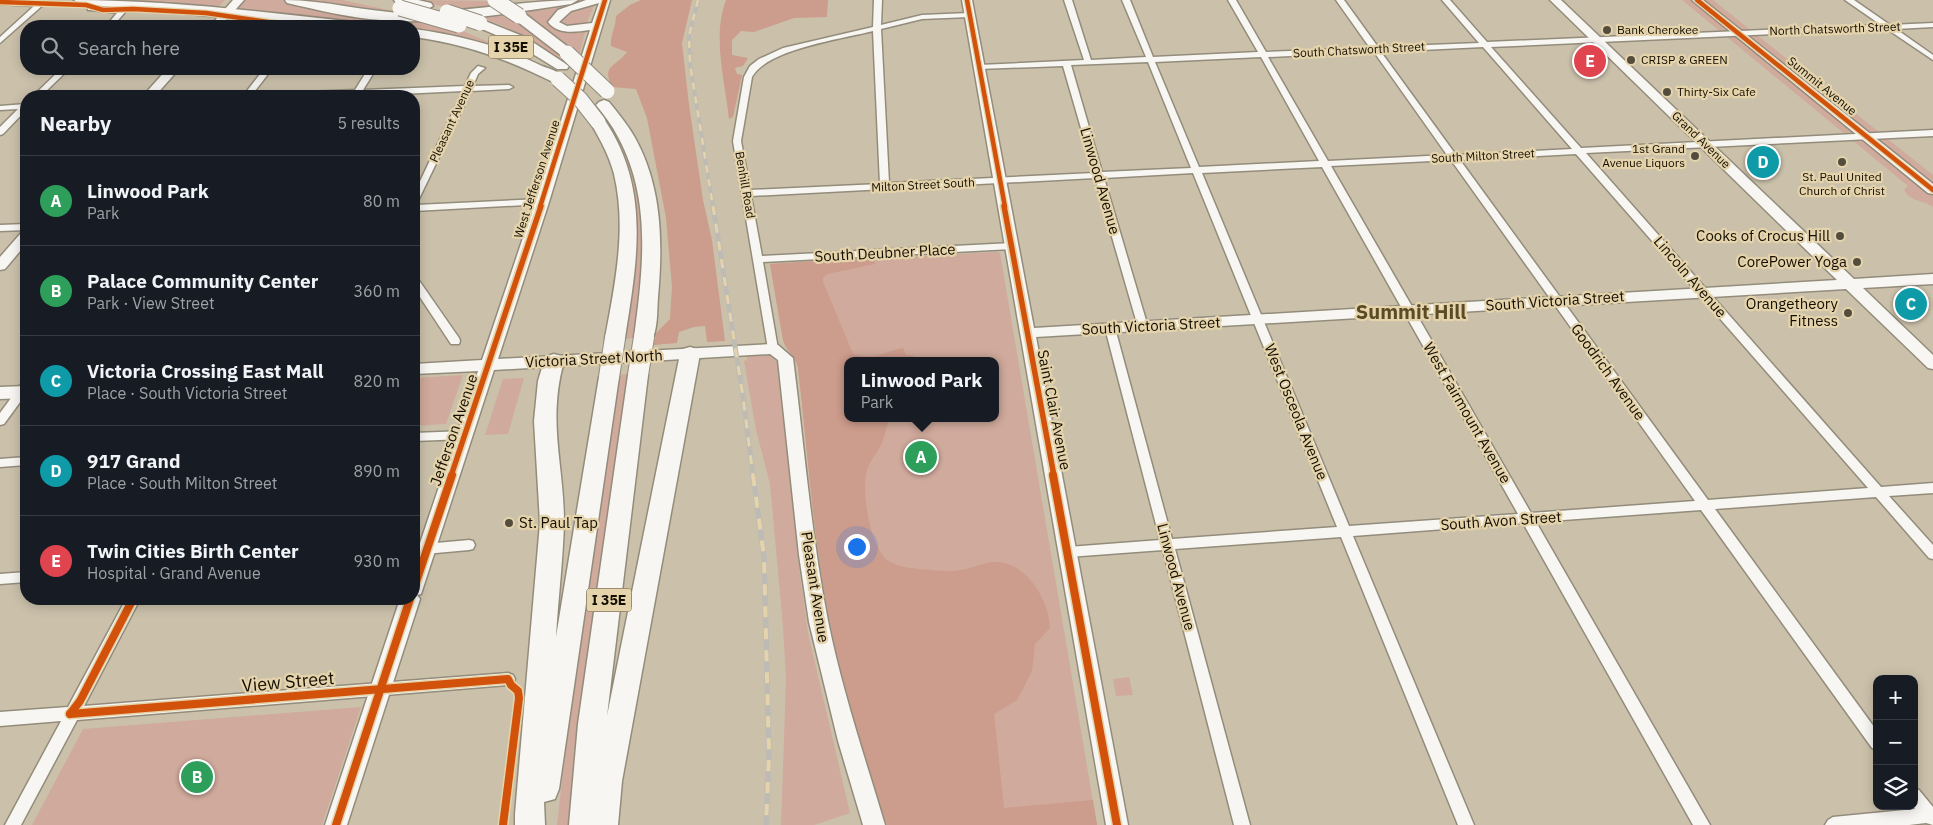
<!DOCTYPE html>
<meta charset="utf-8">
<style>
body{margin:0;font-family:"IBM Plex Sans",sans-serif;background:#20242c;color:#f1f3f6}
.controls{position:absolute;right:15px;bottom:15px;display:grid;overflow:hidden;border-radius:10px;box-shadow:0 2px 12px #0003}
.controls button{width:45px;height:45px;display:grid;place-items:center;padding:0;border:0;border-bottom:1px solid #363941;background:#171b24;color:#f1f3f6;font:25px sans-serif}
.you{position:absolute;left:856px;top:546px;width:18px;height:18px;margin:-12px;border:4px solid #fff;border-radius:50%;background:#1a73e8;box-shadow:0 0 0 8px #1a73e833}
.badge{display:grid;place-items:center;width:32px;height:32px;border-radius:50%;background:#7c3aed;color:#fff;font-size:16px;font-weight:700}
.pin{position:absolute;translate:-50% -50%;border:2px solid #fff;box-shadow:0 1px 5px #0006}
.popup{position:absolute;left:844px;top:357px;width:155px;height:65px;box-sizing:border-box;display:grid;place-content:center;border-radius:10px;background:#171b24;filter:drop-shadow(0 1px 4px #0005);font-size:16px;white-space:nowrap;color:#9ea1a6}
.popup b{font-size:19px;color:#f1f3f6}
.popup::after{content:'';position:absolute;left:50%;top:100%;margin-left:-10px;border:10px solid transparent;border-top-color:#171b24}
.list{margin:0;padding:0;list-style:none}
h2{display:flex;justify-content:space-between;align-items:center;height:65px;margin:0;padding:0 20px;font-size:21px}
h2 small{font-size:16px;font-weight:400;color:#9ea1a6}
.list li{display:grid;grid-template-columns:32px 1fr auto;gap:15px;align-items:center;box-sizing:border-box;height:90px;padding:0 20px;border-top:1px solid #363941}
.list b{display:block;font-size:19px;white-space:nowrap}
.list p{margin:0;font-size:16px;white-space:nowrap;color:#9ea1a6}
.list em{font-size:16px;font-style:normal;color:#9ea1a6}
.icon{flex:none;width:28px;height:28px;fill:none;stroke:currentColor;stroke-width:2;stroke-linecap:round;stroke-linejoin:round}
.map{position:relative;flex:none;width:1933px;height:825px;overflow:hidden}
.search{position:absolute;background:#171b24;box-shadow:0 2px 12px #0003;left:20px;top:20px;width:400px;height:55px;display:flex;align-items:center;gap:12px;box-sizing:border-box;padding:0 18px;border-radius:20px;color:#9ea1a6;font-size:19px}
.panel{position:absolute;background:#171b24;box-shadow:0 2px 12px #0003;left:20px;top:90px;width:400px;height:515px;border-radius:20px}
.map>svg:first-child{display:block}
</style>
<div class="map">
<svg width="1933" height="825" viewBox="0 0 1933 825">
<rect width="100%" height="100%" fill="#cbc1ab"/>
<g fill="#d0aa9c" fill-rule="evenodd">
<path d="M101 0H225L217 9Z"/>
<path d="M244 0H282L422 18 465 32 500 47 460 37 414 31V26H371L234 11Z"/>
<path d="M298 0H342L417 16 358 12Z"/>
<path d="M416 0 490 1 501 8 466 12Z"/>
<path d="M578 0H596L557 13 552 17 549 24 557 29H586L579 56 514 8Z"/>
<path d="M1682 0H1713L1933 175V207C1924 200 1910 202 1904 190L1908 186Z"/>
<path d="M595 3 586 25 564 27 556 20 566 12Z"/>
<path d="M504 9 565 55 563 60 503 26 471 13Z"/>
<path d="M601 112C630 153 645 200 645 251 644 280 638 310 634 338L622 339C631 276 649 208 620 148 614 136 606 126 600 115Z"/>
<path d="M997 252 1000 253 1097 825H887C869 770 849 714 837 658 816 563 809 465 798 368 796 357 786 351 783 340L770 264ZM847 361H995V418H847Z"/>
<path d="M747 355 771 356 780 365 798 559 808 633 850 813 814 825H781L786 679 783 627 770 484 756 430 744 361 747 360Z"/>
<path d="M629 374 573 825H557L568 726 619 383H616L617 375Z"/>
<path d="M463 375 446 424 414 426V378Z"/>
<path d="M524 378 508 434 485 435 503 379Z"/>
<path d="M1129 677 1133 695 1116 696 1113 679Z"/>
<path d="M361 707 322 825H32L83 729Z"/>
</g>
<g fill="#cc9c8c">
<path d="M641 0H692L682 43 689 105 703 200 712 240 725 341 707 342 705 326 694 327 679 332 677 343 654 345 655 334 670 319 672 287 666 218 647 118 636 89 612 87C601 65 616 67 627 52L611 46C610 35 616 27 616 16L630 5Z"/>
<path d="M726 0H828L827 17 794 18 754 32 741 31 732 40V55L748 58 743 66 735 68 737 74 742 75 733 117 729 119C725 81 712 37 726 0Z"/>
<path d="M875 257V264L827 274 823 278V282L853 354C861 356 871 358 879 355 888 353 893 349 903 348L906 355 915 356V361H847V418H890C886 427 885 438 880 447 875 456 868 463 866 474 862 495 870 550 890 562 901 568 919 569 931 570 940 571 952 572 961 570 973 568 986 561 998 562 1028 564 1049 601 1050 628L1035 644 1032 671 1017 700 994 714 1004 808 1093 800 1097 825H887C861 751 839 675 825 598 812 522 807 445 798 368 796 357 786 351 783 340L770 264Z"/>
</g>
<g fill="none" stroke-linecap="round" stroke-linejoin="round">
<g stroke="#938c7b" stroke-width="3">
<g id="street">
<path d="M0 0H27L43 5 0 43V37L34 6 0 4Z"/>
<path d="M874 0H882L881 25 922 15 969 13 973 15 969 17 922 19 881 29 889 183 1094 173 1063 66 979 69 975 67 979 65 1084 60 1064 0H1072L1091 60 1146 57 1122 0H1130L1153 57 1258 52 1228 0H1236L1266 52 1370 48 1336 0H1344L1378 47 1479 43 1442 0H1450L1487 42 1881 25 1845 0H1854L1890 25 1933 23V27L1896 29 1933 55V60L1887 29 1491 47 1581 148 1933 130V136L1586 153 1881 487 1933 483V493L1889 496 1933 545V559L1929 558 1876 497 1715 509 1877 731V750L1872 748 1701 510 1536 522 1710 825H1693L1523 523 1353 536 1474 825H1458L1341 537 1175 549 1250 825H1234L1163 550 1068 557 1064 556 1062 552 1064 548 1068 547 1160 540 1105 328 1110 325 1115 328 1172 539 1337 527 1193 173 1104 178 1148 327 1143 330 1138 327 1095 178 751 196 762 256 1012 243 1017 246 1012 249 763 262 778 349 773 353 768 349 733 141 744 77 750 66 759 59 783 48 873 27ZM873 31 880 184 750 190 741 141 752 77C767 49 842 39 873 31ZM1483 47 1572 149 1456 155 1381 52ZM1374 52 1447 155 1328 161 1268 57ZM1261 57 1319 161 1199 167 1155 62ZM1148 62 1191 168 1102 172 1071 65ZM1576 154 1868 488 1708 500 1460 160ZM1451 160 1695 501 1531 513 1331 166ZM1322 167 1518 514 1349 526 1202 173Z"/>
<path d="M88 6 122 9 126 11 113 26H106L117 13 91 10H88Z"/>
<path d="M478 66 485 68 478 74 473 86 509 85 513 87 509 89 471 91 416 205 542 199 545 200V204L414 211V194L463 91 359 96H257L261 94 355 90 368 69H376L363 90 465 86 471 73Z"/>
<path d="M61 69H69L41 96H33Z"/>
<path d="M264 69H272L251 96H243Z"/>
<path d="M26 104V110L3 134 0 135V127L18 109 0 110V106Z"/>
<path d="M26 224V230L0 231V225Z"/>
<path d="M414 278 418 279 459 338 460 341 459 344H451L414 288Z"/>
<path d="M26 382V394L4 424 0 425V413L22 383Z"/>
<path d="M465 431 469 432 471 435 469 438 465 439 414 441V433Z"/>
<path d="M26 457V465L0 467V459Z"/>
<path d="M469 540 473 541 475 545 473 549 469 550 414 555V545Z"/>
<path d="M26 572V582L0 584V574Z"/>
<path d="M126 599H140L84 706 508 673 513 675 515 679 513 683 508 685 77 720 21 825H5L61 721 0 726V712L68 707Z"/>
<path d="M1914 788 1919 790 1933 807V825L1926 823 1909 825H1825L1828 820 1833 817 1915 809 1913 806Z"/>
</g>
</g>
<g stroke="#938c7b" stroke-width="3">
<g id="secondary">
<path d="M233 0H244L221 26H210Z"/>
<path d="M586 0H610L549 202 498 359 773 344 778 345 793 358C804 445 811 534 828 621 842 690 865 758 885 825H863L838 741 809 622 799 555 778 360 770 354 494 370 423 588 421 594 417 595 420 599 347 825H325L400 599H414V561L478 371 414 374V364L482 360 535 202 590 30C575 32 558 35 548 22L558 10ZM599 3 592 23 567 26 559 22 571 11Z"/>
<path d="M962 0H972L1034 328 1837 280 1550 0H1561L1854 279 1933 274V284L1863 288 1933 355V369L1928 368 1846 289 1036 337 1128 825H1106Z"/>
<path d="M1692 0H1703L1933 184V194L1928 193Z"/>
<path d="M167 69H179L155 96H143Z"/>
<path d="M26 232V244L5 269 0 270V257L21 233Z"/>
<path d="M26 386V398L0 399V387Z"/>
</g>
</g>
<g stroke="#938c7b" stroke-width="3">
<g id="highway">
<path d="M74 0C168 0 262 12 355 22L362 26H319L81 4Z"/>
<path d="M285 0C326 0 365 12 407 13 464 13 520 0 578 0L571 4C508 13 445 25 381 20 350 18 318 10 287 3Z"/>
<path d="M394 0H418L431 3 433 6 426 10 396 3Z"/>
<path d="M519 12 524 13 572 50 574 53 572 56H562L514 19 512 16 514 13Z"/>
<path d="M480 19 525 37 569 66 567 69H557L515 43 475 26 473 23 475 20Z"/>
<path d="M414 29C459 35 501 46 542 66 550 69 561 72 565 79L563 82H553C506 59 466 44 414 37Z"/>
<path d="M604 100 609 102C618 113 627 124 634 136 662 185 663 242 658 297 657 310 658 330 651 342L644 344 637 342 634 337C643 270 652 199 618 137 612 125 604 115 596 105L599 102Z"/>
<path d="M598 117 604 119C651 188 637 261 625 338L622 343 615 345 608 343 605 338C615 284 627 228 614 174 609 155 600 139 590 122L592 119Z"/>
<path d="M690 347 697 349 700 354 622 781 618 825H569L578 724 628 375 631 370 638 368 645 370 648 375 607 716 680 354 683 349Z"/>
<path d="M554 354 561 356 564 361C547 422 564 464 564 523 563 561 558 600 556 637L599 377 602 372 609 370 616 372 619 377 559 789 555 799 544 802 545 825H515V814L540 523 534 421 538 381 544 361 547 356Z"/>
</g>
</g>
<use href="#street" fill="#f7f6f2" fill-rule="evenodd"/>
<use href="#secondary" fill="#f7f6f2" fill-rule="evenodd"/>
<use href="#highway" fill="#f7f6f2" fill-rule="evenodd"/>
<g stroke="#bebbb5" stroke-width="4">
<path id="rail-far2" d="M698 0 689 36 690 64 713 207"/>
</g>
<g stroke="#bebbb5" stroke-width="5">
<path id="rail-far1" d="M713 206 743 397 753 476"/>
</g>
<g stroke="#bebbb5" stroke-width="5.5">
<path id="rail" d="M753 475 764 557 769 755 766 825"/>
</g>
<use href="#rail-far2" stroke="#e5d4ab" stroke-width="2.5" stroke-dasharray="7" stroke-linecap="butt"/>
<use href="#rail-far1" stroke="#e5d4ab" stroke-width="3" stroke-dasharray="9" stroke-linecap="butt"/>
<use href="#rail" stroke="#e5d4ab" stroke-width="4" stroke-dasharray="11" stroke-linecap="butt"/>
<g stroke="#938c7b" stroke-width="17" stroke-linecap="butt">
<g id="highway-bridge-far1">
<path d="M495 0 519 16"/>
<path d="M400 8 459 25"/>
<path d="M447 12 480 23"/>
<path d="M567 53 607 91"/>
<path d="M558 79 580 99 598 122"/>
</g>
</g>
<g stroke="#938c7b" stroke-width="22" stroke-linecap="butt">
<g id="highway-bridge">
<path d="M638 375 644 337"/>
<path d="M609 377 615 338"/>
</g>
</g>
<use href="#highway-bridge-far1" stroke="#f7f6f2" stroke-width="15"/>
<use href="#highway-bridge" stroke="#f7f6f2" stroke-width="20"/>
<g stroke="#e5d4ab" stroke-width="7">
<g id="cycleway-far2">
<path d="M967 0 1005 207"/>
<path d="M1697 0 1933 190"/>
<path d="M0 2 86 5 103 10 133 9 206 13 296 26"/>
<path d="M540 207 605 0"/>
</g>
</g>
<g stroke="#e5d4ab" stroke-width="9">
<g id="cycleway-far1">
<path d="M1004 206 1054 476"/>
<path d="M451 476 541 206"/>
</g>
</g>
<g stroke="#e5d4ab" stroke-width="11">
<g id="cycleway">
<path d="M1053 475 1117 825"/>
<path d="M414 588 452 475"/>
<path d="M70 714 508 679 511 685 518 691 519 698 503 825"/>
<path d="M70 714 80 701 133 599"/>
<path d="M336 825 410 599"/>
</g>
</g>
<use href="#cycleway-far2" stroke="#d3520b" stroke-width="4.5"/>
<use href="#cycleway-far1" stroke="#d3520b" stroke-width="5.5"/>
<use href="#cycleway" stroke="#d3520b" stroke-width="8"/>
</g>
<g fill="#544d3d" stroke="#e5d4ab" stroke-width="2">
<circle cx="1607" cy="30" r="5"/>
<circle cx="1631" cy="60" r="5"/>
<circle cx="1667" cy="92" r="5"/>
<circle cx="1695" cy="156" r="5"/>
<circle cx="1842" cy="162" r="5"/>
<circle cx="1840" cy="236" r="5"/>
<circle cx="1857" cy="262" r="5"/>
<circle cx="1848" cy="313" r="5"/>
<circle cx="509" cy="523" r="5"/>
</g>
<g text-anchor="middle" stroke-width="4.5" stroke-linejoin="round" paint-order="stroke">
<g font-size="12" fill="#140e02" stroke="#e5d4ab">
<text transform="translate(1835 29) rotate(-2)" y="4">North Chatsworth Street</text>
<text transform="translate(1359 50) rotate(-3)" y="4">South Chatsworth Street</text>
<text transform="translate(1822 86) rotate(39)" y="4">Summit Avenue</text>
<text transform="translate(452 121) rotate(-65)" y="4">Pleasant Avenue</text>
<text transform="translate(1701 140) rotate(44)" y="4">Grand Avenue</text>
<text transform="translate(1483 156) rotate(-3)" y="4">South Milton Street</text>
<text transform="translate(537 179) rotate(-72)" y="4">West Jefferson Avenue</text>
<text transform="translate(745 185) rotate(80)" y="4">Benhill Road</text>
<text transform="translate(923 185) rotate(-3)" y="4">Milton Street South</text>
</g>
<g font-size="12" fill="#140e02" stroke="#e5d4ab" text-anchor="start">
<text x="1617" y="34">Bank Cherokee</text>
<text x="1641" y="64">CRISP &amp; GREEN</text>
<text x="1677" y="96">Thirty-Six Cafe</text>
<text x="1685" y="153" text-anchor="end">1st Grand<tspan x="1685" dy="14">Avenue Liquors</tspan></text>
<text x="1842" y="181" text-anchor="middle">St. Paul United<tspan x="1842" dy="14">Church of Christ</tspan></text>
</g>
<g fill="#e5d4ab" stroke="#534935" stroke-width="1">
<rect x="488.5" y="35.5" width="45" height="23" rx="4"/>
<rect x="586.5" y="588.5" width="45" height="23" rx="4"/>
</g>
<g font-size="14" font-weight="bold" fill="#140e02">
<text x="511" y="52">I 35E</text>
<text x="609" y="605">I 35E</text>
</g>
<g font-size="15" fill="#140e02" stroke="#e5d4ab">
<text transform="translate(1100 181) rotate(74)" y="5">Linwood Avenue</text>
<text transform="translate(885 253) rotate(-3)" y="5">South Deubner Place</text>
<text transform="translate(1690 277) rotate(49)" y="5">Lincoln Avenue</text>
<text transform="translate(1555 301) rotate(-4)" y="5">South Victoria Street</text>
<text transform="translate(1151 326) rotate(-3)" y="5">South Victoria Street</text>
<text transform="translate(594 359) rotate(-3)" y="5">Victoria Street North</text>
<text transform="translate(1608 372) rotate(54)" y="5">Goodrich Avenue</text>
<text transform="translate(1054 410) rotate(79)" y="5">Saint Clair Avenue</text>
<text transform="translate(1296 412) rotate(68)" y="5">West Osceola Avenue</text>
<text transform="translate(1467 413) rotate(60)" y="5">West Fairmount Avenue</text>
<text transform="translate(454 430) rotate(-71)" y="5">Jefferson Avenue</text>
<text transform="translate(1501 521) rotate(-4)" y="5">South Avon Street</text>
<text transform="translate(1176 577) rotate(75)" y="5">Linwood Avenue</text>
<text transform="translate(815 587) rotate(81)" y="5">Pleasant Avenue</text>
</g>
<g font-size="15" fill="#140e02" stroke="#e5d4ab" text-anchor="end">
<text x="1830" y="241">Cooks of Crocus Hill</text>
<text x="1847" y="267">CorePower Yoga</text>
<text x="1838" y="309">Orangetheory<tspan x="1838" dy="17">Fitness</tspan></text>
<text x="519" y="528" text-anchor="start">St. Paul Tap</text>
</g>
<g font-size="18" fill="#140e02" stroke="#e5d4ab">
<text transform="translate(288 682) rotate(-5)" y="6">View Street</text>
</g>
<g font-size="20" font-weight="bold" fill="#5a4b26" stroke="#e5d4ab">
<text x="1411" y="319">Summit Hill</text>
</g>
</g>
</svg>
<div class="controls">
<button>+</button>
<button>−</button>
<button><svg class="icon" aria-label="layers" viewBox="0 0 24 24"><path d="M12 4l9 5-9 5-9-5zM3 14l9 5 9-5"/></svg></button>
</div>
<div class="you"></div>
<div class="pin badge" style="left:921px;top:457px;background:#2e9e5b">A</div>
<div class="popup"><b>Linwood Park</b>Park</div>
<div class="pin badge" style="left:197px;top:777px;background:#2e9e5b">B</div>
<div class="pin badge" style="left:1911px;top:304px;background:#0f9aa8">C</div>
<div class="pin badge" style="left:1763px;top:162px;background:#0f9aa8">D</div>
<div class="pin badge" style="left:1590px;top:61px;background:#e0444e">E</div>
<div class="search"><svg class="icon" aria-label="search" viewBox="0 0 24 24"><circle cx="10" cy="10" r="6"/><path d="M15 15l6 6"/></svg>Search here</div>
<section class="panel">
<h2>Nearby<small>5 results</small></h2>
<ul class="list">
<li><span class="badge" style="background:#2e9e5b">A</span><div><b>Linwood Park</b><p>Park</p></div><em>80 m</em></li>
<li><span class="badge" style="background:#2e9e5b">B</span><div><b>Palace Community Center</b><p>Park · View Street</p></div><em>360 m</em></li>
<li><span class="badge" style="background:#0f9aa8">C</span><div><b>Victoria Crossing East Mall</b><p>Place · South Victoria Street</p></div><em>820 m</em></li>
<li><span class="badge" style="background:#0f9aa8">D</span><div><b>917 Grand</b><p>Place · South Milton Street</p></div><em>890 m</em></li>
<li><span class="badge" style="background:#e0444e">E</span><div><b>Twin Cities Birth Center</b><p>Hospital · Grand Avenue</p></div><em>930 m</em></li>
</ul>
</section>
</div>
